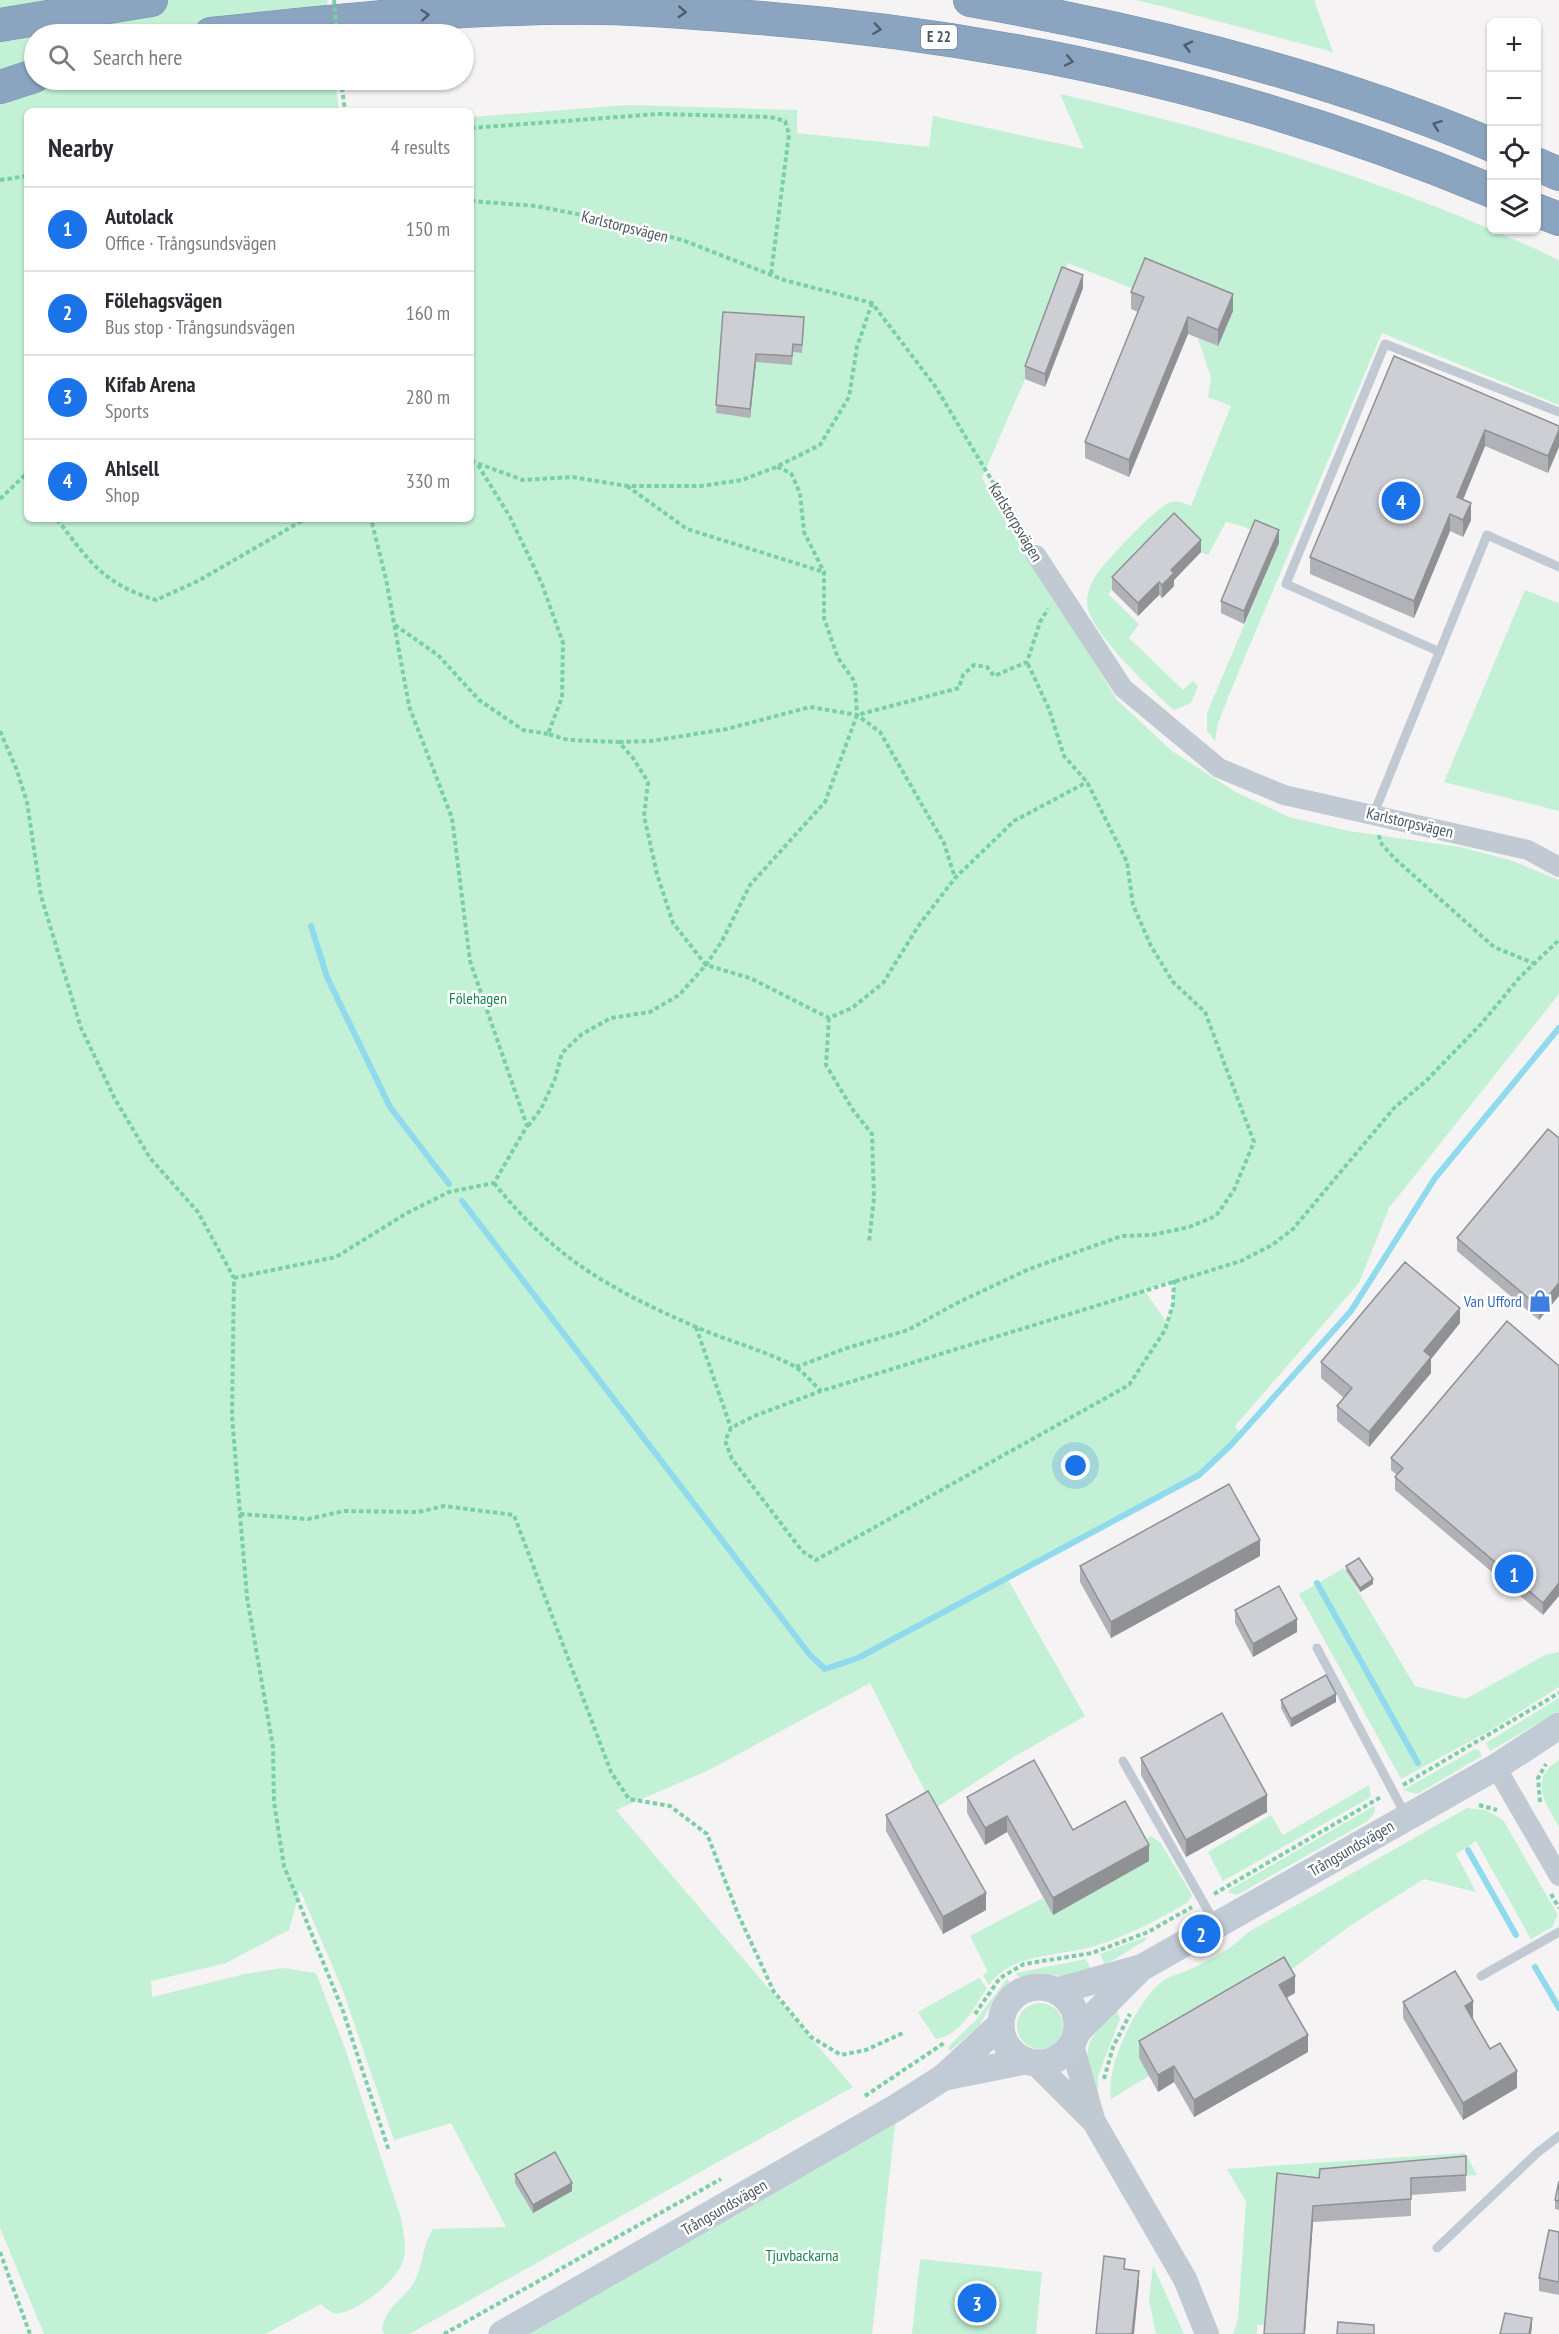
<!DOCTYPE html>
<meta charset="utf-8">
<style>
body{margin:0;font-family:"PT Sans Narrow",sans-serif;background:#f7f7f7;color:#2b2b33}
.controls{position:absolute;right:18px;top:18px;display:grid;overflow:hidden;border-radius:9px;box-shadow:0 2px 4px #0004}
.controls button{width:54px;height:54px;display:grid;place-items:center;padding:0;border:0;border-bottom:2px solid #e1e1e2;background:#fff;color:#2b2b33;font:30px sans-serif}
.you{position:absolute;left:1076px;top:1466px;width:21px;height:21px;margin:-15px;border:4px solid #fff;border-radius:50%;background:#1a73e8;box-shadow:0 0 0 9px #1a73e833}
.badge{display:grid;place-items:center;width:39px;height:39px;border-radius:50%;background:#1a73e8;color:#fff;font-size:20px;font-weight:700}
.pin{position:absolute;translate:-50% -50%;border:3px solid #fff;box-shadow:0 2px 6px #0006}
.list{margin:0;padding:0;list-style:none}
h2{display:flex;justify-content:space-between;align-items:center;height:78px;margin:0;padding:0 24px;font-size:26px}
h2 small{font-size:20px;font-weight:400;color:#7c7c81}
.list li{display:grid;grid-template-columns:39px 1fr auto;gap:18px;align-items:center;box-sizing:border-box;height:84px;padding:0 24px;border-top:2px solid #e1e1e2}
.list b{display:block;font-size:22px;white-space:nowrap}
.list p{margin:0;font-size:20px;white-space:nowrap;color:#7c7c81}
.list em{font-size:20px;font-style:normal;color:#7c7c81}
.icon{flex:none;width:33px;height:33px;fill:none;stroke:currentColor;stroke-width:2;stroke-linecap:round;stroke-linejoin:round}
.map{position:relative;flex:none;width:1559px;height:2334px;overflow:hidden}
.search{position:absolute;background:#fff;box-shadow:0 2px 4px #0004;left:24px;top:24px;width:450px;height:66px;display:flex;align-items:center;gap:15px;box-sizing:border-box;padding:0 21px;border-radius:33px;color:#7c7c81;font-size:22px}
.panel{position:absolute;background:#fff;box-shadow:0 2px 4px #0004;left:24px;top:108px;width:450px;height:414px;border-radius:9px}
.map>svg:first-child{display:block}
</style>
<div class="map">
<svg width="1559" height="2334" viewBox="0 0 1559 2334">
<rect width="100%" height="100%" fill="#f5f3f3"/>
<g fill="#c3f1d5" fill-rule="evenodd">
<path d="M0 0H327L331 34H34V80H335L339 111H27V519H471V117L628 105 797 110V133L929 147 933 116 1084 149 1060 94C1232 133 1399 184 1559 260V405L1382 333 1238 673 1218 723 1215 741 1207 731V713L1279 543C1260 534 1246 526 1226 522L1208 555 1201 552 1174 526 1108 594 1139 624 1129 638 1183 690 1193 681 1198 686 1191 703 1174 710C1153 692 1094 635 1088 609 1085 597 1090 583 1097 574 1108 559 1154 509 1169 503 1178 500 1183 503 1191 506L1231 406 1208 397 1211 378 1198 338 1218 346 1139 291 1068 263 1025 379 982 478 1117 700 1172 751 1234 791 1289 817 1349 831 1460 847 1510 860 1559 880V994L1389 1208 1359 1283 1235 1426 1240 1434 1199 1475 1007 1578 1085 1716 1017 1755 934 1809 870 1683 707 1771 616 1810 853 2087 409 2334H385L382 2331C386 2304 402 2303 414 2282 424 2265 422 2245 433 2229L506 2227 451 2123 394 2140 343 1991 300 1890 289 1930 226 1963 151 1981 152 1997 245 1974 283 1968 316 1973 346 2051 401 2218C403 2232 408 2250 402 2264 393 2283 362 2308 341 2313 333 2315 327 2310 321 2304L265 2334H44L0 2228ZM1174 1280 1173 1304 1167 1323 1144 1290Z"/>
<path d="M1135 0H1314L1333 52 1161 6Z"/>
<path d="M1525 590 1559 603V811L1444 782Z"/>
<path d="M1344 1568 1415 1686 1466 1699 1545 1655 1559 1652V1687L1489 1731 1401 1779 1299 1594Z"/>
<path d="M1559 1698V1711L1490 1751 1486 1743Z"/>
<path d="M1475 1749 1479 1750 1482 1756 1417 1794 1403 1790Z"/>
<path d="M1559 1760V1827C1545 1802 1528 1780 1559 1760Z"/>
<path d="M1369 1785 1371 1797 1223 1881 1208 1852 1271 1815 1283 1835Z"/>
<path d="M1374 1806 1375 1812 1368 1821 1237 1895 1229 1893V1890Z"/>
<path d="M1467 1808 1486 1810 1503 1820 1558 1915 1552 1927 1531 1939 1476 1841 1456 1854 1476 1892 1424 1879 1351 1925 1149 2076 1111 2099C1105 2067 1136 2004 1160 1983 1170 1975 1183 1973 1193 1968 1213 1959 1232 1948 1247 1933Z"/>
<path d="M1151 1836 1160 1842 1192 1895 1188 1902C1158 1920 1129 1935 1095 1946 1060 1957 1012 1952 989 1985L983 1975 988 1972 970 1936 1043 1898 1053 1915Z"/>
<path d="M1145 1937 1146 1940 1105 1965 1100 1954Z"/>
<path d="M1086 1959 1092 1972 1062 1976 1039 1973 1018 1977 1016 1973Z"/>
<path d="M979 1978 987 1988C975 2006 960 2036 936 2039L918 2012Z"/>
<path d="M1007 1979 1010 1982 996 1996 979 2026 950 2051 948 2047 976 2020Z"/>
<circle cx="1040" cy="2026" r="23"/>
<path d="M1117 2010 1120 2019 1098 2076V2094C1083 2046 1081 2047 1117 2010Z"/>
<path d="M897 2107 872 2334H502Z"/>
<path d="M1465 2153 1477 2175 1320 2185 1266 2325H1257V2334H1233L1238 2319 1246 2201 1227 2169Z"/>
<path d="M920 2259 1042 2272 1036 2334H912Z"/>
<path d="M1153 2266 1184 2334H1156L1149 2300Z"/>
</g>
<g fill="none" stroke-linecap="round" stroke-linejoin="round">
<g stroke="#90daee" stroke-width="6">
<path d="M311 926 327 977 390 1107 449 1184"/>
<path d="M462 1201 810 1655 825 1669 858 1658 1199 1475 1230 1446 1351 1311 1435 1178 1559 1028"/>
<path d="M1317 1583 1418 1763"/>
<path d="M1468 1850 1516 1935"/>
<path d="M1535 1967 1559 2008"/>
</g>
<g stroke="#7690ad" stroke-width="34">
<g id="motorway">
<path d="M970 0C1147 31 1325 75 1492 145"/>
<path d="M0 25 151 0"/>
<path d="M211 34C341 20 472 6 603 8 651 9 700 13 747 17 1003 36 1255 92 1492 191"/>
<path d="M0 87 34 76"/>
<path d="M1536 164 1559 174"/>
<path d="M1536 210 1559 219"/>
</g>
</g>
<g stroke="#7ad0a6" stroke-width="4" stroke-dasharray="4.5 3" stroke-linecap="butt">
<path d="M341 80 345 111"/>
<path d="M471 128 658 114 770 117 785 121 789 134 771 274"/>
<path d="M0 180 27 176"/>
<path d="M471 201 536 206 618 222 685 241 784 280 872 303 935 386 1027 539"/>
<path d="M471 461 523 480 572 477 627 486H701L742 480 776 467 820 445 849 397 857 347 872 303"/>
<path d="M478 465 510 517 542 584 563 643 562 697 548 734 568 740 619 742 633 758 648 782 644 816 657 874 673 923 706 965 750 978 829 1018 852 1008 883 983 919 925 955 878 1014 821 1087 782"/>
<path d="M777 467 791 473 800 493 804 532 824 572V618L838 658 855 682 857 715"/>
<path d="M627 486 687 529 824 572"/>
<path d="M0 499 27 473"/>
<path d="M57 519C89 561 103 584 156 600L198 581 305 519"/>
<path d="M395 625 438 655 479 700 523 730 548 734"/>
<path d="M0 731 16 768 27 802 41 896 81 1028 115 1099 150 1158 198 1212 234 1278 232 1416 240 1514 247 1597 273 1747 274 1802 284 1866 343 2011 389 2151"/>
<path d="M619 742 651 741 727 729 810 707 857 715 880 732 944 843 955 878"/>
<path d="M1379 835 1380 842 1394 858 1494 947 1533 963"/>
<path d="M829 1018 826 1065 853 1110 872 1134 874 1198 869 1242"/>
<path d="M528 1126 541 1109 555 1079 562 1053 582 1034 611 1018 650 1012 679 995 706 965 722 941 750 885 825 802 857 715 959 688 963 675 974 665 987 667 994 676 1027 662 1040 622 1048 609"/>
<path d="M494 1183C554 1258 609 1289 696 1327 728 1341 763 1350 794 1366 804 1372 812 1383 821 1391"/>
<path d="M234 1278 336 1257 407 1213 449 1192 494 1183 527 1126 470 961 452 818 409 706 386 579 371 519"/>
<path d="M1174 1280 1173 1304 1165 1330 1129 1385 816 1560 802 1551 732 1459 725 1441 731 1428 754 1416 821 1391 1241 1261 1272 1245 1293 1229 1394 1108 1426 1081 1482 1023 1520 977 1559 940"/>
<path d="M696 1327 731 1428"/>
<path d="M796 1367 847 1348 908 1330 957 1303 1029 1269 1122 1236 1152 1235 1189 1227 1216 1216 1234 1190 1254 1142 1205 1012 1173 982 1151 946 1133 905 1127 862 1087 782 1064 756 1049 709 1027 662"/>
<path d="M240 1514 308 1519 344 1511 418 1512 444 1506 514 1515 611 1772 629 1799 670 1806 707 1834 738 1914 774 1992 811 2037 841 2055 866 2050 903 2033"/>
<path d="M1403 1785 1559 1693"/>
<path d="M1540 1802 1538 1778 1546 1764"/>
<path d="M1479 1805 1497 1810"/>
<path d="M1214 1894 1381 1797"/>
<path d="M1551 1894 1559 1908"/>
<path d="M975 2014 1000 1978 1024 1964 1092 1953 1148 1932 1192 1907"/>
<path d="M1104 2079 1113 2047 1130 2014"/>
<path d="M865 2096 944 2043"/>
<path d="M0 2252 30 2334"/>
<path d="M444 2334 721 2179"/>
</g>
<g stroke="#c1cad2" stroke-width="9">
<path d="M1440 652 1286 584 1385 344 1559 412"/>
<path d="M1374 813 1487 535 1559 567"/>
<path d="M1317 1648 1405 1814"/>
<path d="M1123 1761 1215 1923"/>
<path d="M1481 1976 1559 1932"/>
<path d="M1437 2248 1537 2153 1559 2136"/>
</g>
<g stroke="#c1cad2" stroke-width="20">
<path d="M1036 555 1123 688 1219 768 1284 795 1528 850 1559 867"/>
<path d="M1496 1767 1559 1876"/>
</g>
<g stroke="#c1cad2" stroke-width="24">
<path d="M1072 2045 1093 2119"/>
<path d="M1035 2063 1094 2122 1185 2279 1207 2334"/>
</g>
<g stroke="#c1cbd6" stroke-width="27">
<circle cx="1039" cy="2025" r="38"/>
<path d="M1057 1991 1140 1968"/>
<path d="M1077 2032 1141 1968 1496 1767 1559 1726"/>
<path d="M945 2077 1025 2061"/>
<path d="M502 2334 897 2107 944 2077 1001 2024"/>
</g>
<use href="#motorway" stroke="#8ba5c1" stroke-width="33"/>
<path stroke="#7ad0a6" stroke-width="4" stroke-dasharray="4.5 3" stroke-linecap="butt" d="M334 0 337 34"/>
</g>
<g fill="#b0b2b7">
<path d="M1083 288 1045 387 1025 379V366Z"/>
<path d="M1131 292 1233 311 1218 346 1188 334 1129 477 1085 458V442L1138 312 1131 309Z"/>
<path d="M723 312 804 326 802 353 793 352 792 365 756 362 750 418 716 413Z"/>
<path d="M1394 356 1559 426 1548 473 1485 446 1463 500 1471 520 1463 537 1450 531 1414 618 1310 574V557Z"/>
<path d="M1279 543 1244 624 1221 613V601Z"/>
<path d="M1201 552 1174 580V586L1162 598 1159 595 1138 616 1112 590V577Z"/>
<path d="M1548 1129 1539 1320 1457 1251V1238Z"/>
<path d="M1460 1323 1431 1359V1373L1369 1447 1337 1421V1406L1344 1398 1321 1378V1362Z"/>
<path d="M1559 1366 1543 1615 1395 1490V1477L1397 1475 1391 1470V1458Z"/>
<path d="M1260 1556 1111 1638 1080 1582V1566Z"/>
<path d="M1346 1566 1373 1584 1360 1592 1346 1571Z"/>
<path d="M1235 1610 1297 1632 1253 1657 1235 1623Z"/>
<path d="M1281 1700 1336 1702 1291 1727 1281 1708Z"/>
<path d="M1141 1758 1267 1812 1186 1857 1141 1775Z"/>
<path d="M967 1797 1073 1830 1149 1861 1053 1915 1007 1832 985 1845 967 1813Z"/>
<path d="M886 1815 986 1910 943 1934 886 1831Z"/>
<path d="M1295 1993 1286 1998 1308 2052 1194 2117 1174 2082 1158 2092 1139 2058V2041Z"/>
<path d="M1403 2002 1473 2018H1472L1490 2049 1517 2088 1463 2120 1403 2018Z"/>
<path d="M1466 2156V2191L1411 2195V2216L1313 2222 1305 2334H1264L1319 2178Z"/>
<path d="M515 2174 572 2191 533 2213 515 2183Z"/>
<path d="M1559 2181V2210L1555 2209V2200Z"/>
<path d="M1559 2232V2295L1539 2291V2278Z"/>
</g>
<g fill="#909195">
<path d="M1083 275V288L1045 387V374Z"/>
<path d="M1233 294V311L1218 346V330Z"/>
<path d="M1188 317V334L1129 477V460Z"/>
<path d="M756 354V362L750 418V409Z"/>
<path d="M1485 430V446L1457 514V497Z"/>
<path d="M1559 430V447L1548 473V456Z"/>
<path d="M1471 503V520L1463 537V520Z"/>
<path d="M1450 514V531L1414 618V601Z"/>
<path d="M1279 530V543L1244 624V611Z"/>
<path d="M1201 540V552L1174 580V586L1162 598V585L1171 570Z"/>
<path d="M1159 582V595L1138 616V603Z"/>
<path d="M1559 1283V1296L1539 1320V1307Z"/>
<path d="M1460 1308V1323L1431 1359V1373L1369 1447V1432L1424 1351Z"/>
<path d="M1260 1540V1556L1111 1638V1622Z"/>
<path d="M1373 1579V1584L1360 1592V1588Z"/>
<path d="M1559 1583V1596L1543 1615V1603Z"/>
<path d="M1297 1619V1632L1253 1657V1644Z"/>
<path d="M1336 1694V1702L1291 1727V1719Z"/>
<path d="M1267 1795V1812L1186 1857V1840Z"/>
<path d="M1007 1816V1832L985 1845V1828Z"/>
<path d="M1149 1845V1861L1053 1915V1898Z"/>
<path d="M986 1893V1910L943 1934V1917Z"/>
<path d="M1295 1976V1993L1279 2002V1985Z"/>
<path d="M1473 2001V2018L1465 2022V2006Z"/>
<path d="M1308 2035V2052L1194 2117V2100Z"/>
<path d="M1174 2066V2082L1158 2092V2075Z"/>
<path d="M1517 2071V2088L1463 2120V2103Z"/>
<path d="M572 2183V2191L533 2213V2205Z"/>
<path d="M1313 2206V2222L1305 2334H1304Z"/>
<path d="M1139 2271V2283L1134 2334H1132Z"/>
<path d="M1532 2318V2326L1531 2334H1529Z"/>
</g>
<g fill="#cdcfd5" stroke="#909195" stroke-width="1.5">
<path d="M1145 258 1233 294 1218 330 1188 317 1129 460 1085 442 1144 297 1131 292Z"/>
<path d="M1062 267 1083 275 1045 374 1025 366Z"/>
<path d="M723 312 804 317 802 345 793 344 792 356 756 354 750 409 716 405Z"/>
<path d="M1394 356 1559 426V430L1548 456 1485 430 1457 497 1471 503 1463 520 1450 514 1414 601 1310 557Z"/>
<path d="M1174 513 1201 540 1171 570 1174 573 1162 585 1159 582 1138 603 1112 577Z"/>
<path d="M1255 520 1279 530 1244 611 1221 601Z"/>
<path d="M1548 1129 1559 1138V1283L1539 1307 1457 1238Z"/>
<path d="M1405 1262 1460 1308 1424 1351 1431 1357 1369 1432 1337 1406 1352 1388 1321 1362Z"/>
<path d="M1507 1321 1559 1366V1583L1543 1603 1395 1477 1403 1468 1391 1458Z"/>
<path d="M1229 1484 1260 1540 1111 1622 1080 1566Z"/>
<path d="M1359 1558 1373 1579 1360 1588 1346 1566Z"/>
<path d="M1279 1586 1297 1619 1253 1644 1235 1610Z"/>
<path d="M1326 1675 1336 1694 1291 1719 1281 1700Z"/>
<path d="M1222 1713 1267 1795 1186 1840 1141 1758Z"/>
<path d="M1034 1760 1073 1830 1125 1801 1149 1845 1053 1898 1007 1816 985 1828 967 1797Z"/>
<path d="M928 1791 986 1893 943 1917 886 1815Z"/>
<path d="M1284 1957 1295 1976 1279 1985 1308 2035 1194 2100 1174 2066 1158 2075 1139 2041Z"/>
<path d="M1455 1971 1473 2001 1465 2006 1490 2049 1500 2043 1517 2071 1463 2103 1403 2002Z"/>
<path d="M555 2152 572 2183 533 2205 515 2174Z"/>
<path d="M1466 2156V2175L1411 2178V2199L1313 2206 1304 2334H1264L1277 2173 1319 2178 1320 2169Z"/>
<path d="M1559 2181V2201L1555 2200Z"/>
<path d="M1549 2230 1559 2232V2282L1539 2278Z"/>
<path d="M1104 2256 1125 2259 1124 2269 1139 2271 1132 2334H1096Z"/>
<path d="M1505 2313 1532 2318 1529 2334H1500Z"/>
<path d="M1338 2322 1374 2325V2334H1337Z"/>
</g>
<defs><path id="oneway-chevron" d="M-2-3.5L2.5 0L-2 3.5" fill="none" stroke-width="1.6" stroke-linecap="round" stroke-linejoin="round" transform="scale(1.5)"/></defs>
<g stroke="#505e6b">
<use href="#oneway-chevron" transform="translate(682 12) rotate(3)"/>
<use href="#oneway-chevron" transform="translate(425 15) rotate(-5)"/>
<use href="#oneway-chevron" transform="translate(877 29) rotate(8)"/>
<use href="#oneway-chevron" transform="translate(1188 46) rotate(-165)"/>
<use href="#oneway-chevron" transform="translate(1069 61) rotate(12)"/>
<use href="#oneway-chevron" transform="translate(1437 125) rotate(-160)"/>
</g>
<defs>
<g id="shop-bare" transform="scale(1.8)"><path d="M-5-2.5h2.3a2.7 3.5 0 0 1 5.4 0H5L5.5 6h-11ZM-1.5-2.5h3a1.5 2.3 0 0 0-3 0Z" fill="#3f7fe0" stroke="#fff" stroke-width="2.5" paint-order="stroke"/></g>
</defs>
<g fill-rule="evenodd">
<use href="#shop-bare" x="1540" y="1301"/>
</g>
<g text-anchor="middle" stroke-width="5" stroke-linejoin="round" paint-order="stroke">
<rect fill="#fff" stroke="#808990" stroke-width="1.5" x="921" y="25" width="36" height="24" rx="4.5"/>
<g font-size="15" font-weight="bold" fill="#4a5661">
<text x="939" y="42">E 22</text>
</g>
<g font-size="16" fill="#4a5661" stroke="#fff">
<text transform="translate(625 226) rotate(14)" y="6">Karlstorpsvägen</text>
<text transform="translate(1016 522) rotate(59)" y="6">Karlstorpsvägen</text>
<text transform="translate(1410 822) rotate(13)" y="6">Karlstorpsvägen</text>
<text transform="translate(1351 1848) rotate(-30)" y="6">Trångsundsvägen</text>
<text transform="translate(724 2207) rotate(-30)" y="6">Trångsundsvägen</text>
</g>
<g font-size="16" fill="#17864f" stroke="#fff">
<text x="478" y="1004">Fölehagen</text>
<text x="802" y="2261">Tjuvbackarna</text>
</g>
<g font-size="16" fill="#366cbe" stroke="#fff" text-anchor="end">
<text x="1522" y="1307">Van Ufford</text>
</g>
</g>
</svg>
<div class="controls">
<button>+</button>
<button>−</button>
<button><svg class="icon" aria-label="locate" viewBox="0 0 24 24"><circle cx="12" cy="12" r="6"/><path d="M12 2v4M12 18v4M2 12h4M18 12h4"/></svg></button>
<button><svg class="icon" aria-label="layers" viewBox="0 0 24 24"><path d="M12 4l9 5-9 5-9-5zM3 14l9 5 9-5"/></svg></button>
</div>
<div class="you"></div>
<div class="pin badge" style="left:1514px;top:1574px">1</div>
<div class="pin badge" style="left:1201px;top:1934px">2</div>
<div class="pin badge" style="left:977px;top:2303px">3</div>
<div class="pin badge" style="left:1401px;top:501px">4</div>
<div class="search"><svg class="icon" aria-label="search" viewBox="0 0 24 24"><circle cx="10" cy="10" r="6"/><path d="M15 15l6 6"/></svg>Search here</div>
<section class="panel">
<h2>Nearby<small>4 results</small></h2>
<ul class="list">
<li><span class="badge">1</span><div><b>Autolack</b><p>Office · Trångsundsvägen</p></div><em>150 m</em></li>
<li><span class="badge">2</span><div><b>Fölehagsvägen</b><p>Bus stop · Trångsundsvägen</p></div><em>160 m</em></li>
<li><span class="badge">3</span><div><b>Kifab Arena</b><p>Sports</p></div><em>280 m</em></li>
<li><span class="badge">4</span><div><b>Ahlsell</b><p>Shop</p></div><em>330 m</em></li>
</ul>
</section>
</div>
